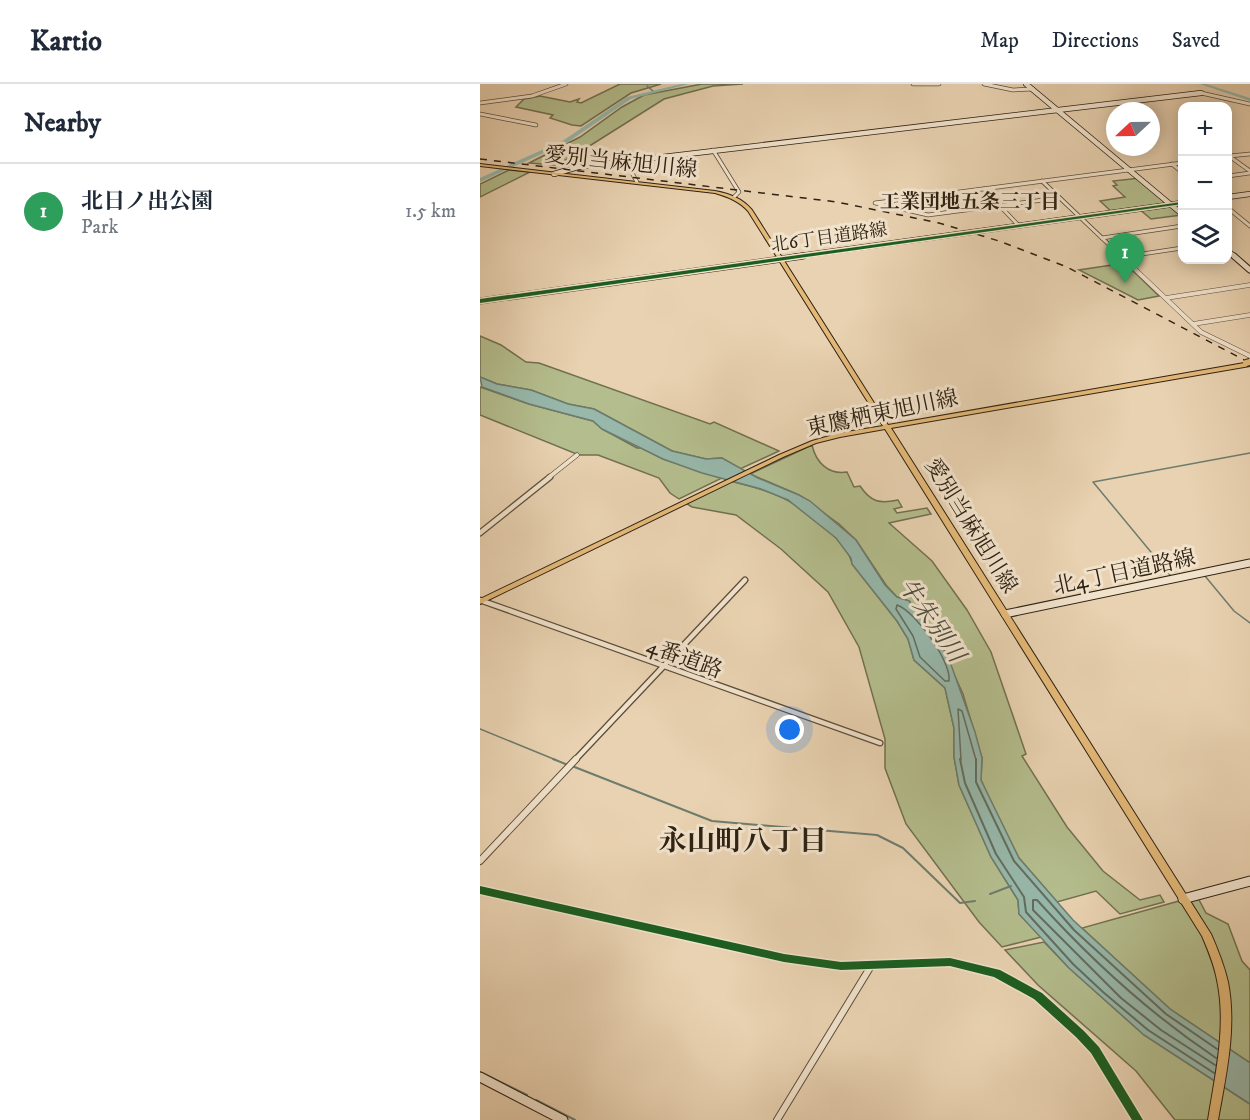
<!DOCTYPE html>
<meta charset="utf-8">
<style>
body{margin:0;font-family:"IM FELL DW Pica","Noto Serif JP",serif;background:#f6f6f7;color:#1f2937}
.controls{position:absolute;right:18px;top:18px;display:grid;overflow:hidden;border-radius:12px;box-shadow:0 3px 15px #0003}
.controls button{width:54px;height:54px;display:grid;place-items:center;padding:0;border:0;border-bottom:2px solid #e0e1e3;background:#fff;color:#1f2937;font:30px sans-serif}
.compass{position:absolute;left:626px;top:18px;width:54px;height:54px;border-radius:50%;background:#fff;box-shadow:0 3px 15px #0003;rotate:248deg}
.you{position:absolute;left:310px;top:646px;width:21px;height:21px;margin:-15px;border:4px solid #fff;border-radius:50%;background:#1a73e8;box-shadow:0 0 0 9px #1a73e833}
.badge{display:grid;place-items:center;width:39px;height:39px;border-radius:50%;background:#0b8043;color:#fff;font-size:20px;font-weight:700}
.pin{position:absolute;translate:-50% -50px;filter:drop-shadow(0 2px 3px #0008)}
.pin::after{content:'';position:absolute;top:32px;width:21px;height:18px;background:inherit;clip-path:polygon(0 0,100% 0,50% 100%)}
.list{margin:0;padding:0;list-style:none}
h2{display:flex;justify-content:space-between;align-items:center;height:78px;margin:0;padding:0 24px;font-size:26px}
h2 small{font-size:20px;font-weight:400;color:#747a83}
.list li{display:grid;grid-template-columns:39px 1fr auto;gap:18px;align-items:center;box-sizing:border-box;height:96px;padding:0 24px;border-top:2px solid #e0e1e3}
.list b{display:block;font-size:22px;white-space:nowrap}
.list p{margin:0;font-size:20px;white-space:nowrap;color:#747a83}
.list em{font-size:20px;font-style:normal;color:#747a83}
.icon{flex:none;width:33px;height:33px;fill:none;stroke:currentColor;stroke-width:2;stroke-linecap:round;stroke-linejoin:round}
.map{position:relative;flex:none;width:770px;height:1036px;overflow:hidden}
header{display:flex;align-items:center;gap:36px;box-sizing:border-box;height:84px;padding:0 30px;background:#fff;border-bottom:2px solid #e0e1e3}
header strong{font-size:28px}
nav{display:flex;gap:33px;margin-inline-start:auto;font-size:21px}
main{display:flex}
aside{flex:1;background:#fff}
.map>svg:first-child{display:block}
</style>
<header>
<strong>Kartio</strong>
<nav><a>Map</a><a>Directions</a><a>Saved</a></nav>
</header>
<main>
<aside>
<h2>Nearby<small></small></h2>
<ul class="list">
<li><span class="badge" style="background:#2e9e5b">1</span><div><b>北日ノ出公園</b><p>Park</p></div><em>1.5 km</em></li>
</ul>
</aside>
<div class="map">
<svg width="770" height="1036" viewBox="0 0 770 1036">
<rect width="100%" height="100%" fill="#e9d2b1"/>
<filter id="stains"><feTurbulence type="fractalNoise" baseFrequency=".00333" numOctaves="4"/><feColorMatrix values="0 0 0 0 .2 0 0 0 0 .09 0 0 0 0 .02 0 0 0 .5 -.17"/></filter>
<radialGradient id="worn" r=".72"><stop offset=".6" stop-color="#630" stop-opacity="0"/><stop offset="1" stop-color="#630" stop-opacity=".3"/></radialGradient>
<g fill="#b4bd8d" stroke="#717050" stroke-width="1.5">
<path d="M140 0H181L151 9 101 42 92 41 70 34 73 31 36 23 44 15 60 12 90 18 99 15 97 18 101 19Z"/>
<path d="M222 0H263L233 2 184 15 92 73 75 81 49 79 100 53 142 23 164 11Z"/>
<path d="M29 86 50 88 0 113V100Z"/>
<path d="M660 94 702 131 671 135 659 125 633 129 620 117 645 113 633 102 637 101 633 97Z"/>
<path d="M645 179 679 212 658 216 599 186Z"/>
<path d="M0 252 21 261 46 278 59 279 230 340 234 338 299 367 260 385 242 374 226 375 192 367 114 325 88 320 51 306 17 300 0 293Z"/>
<path d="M0 303 49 320 113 337 122 345 157 364H162L183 375 242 394 199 415 190 409 179 394 118 371H99L0 331Z"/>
<path d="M332 361C336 379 349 391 367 388L374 403 380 402C391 418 399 420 418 416L422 423 414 425 417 429 447 424 451 430 409 439 452 477 487 526 511 568 546 670 542 672 587 743 623 787 660 816 680 811 684 818 640 830 616 807 577 818 539 774 522 743 501 696 502 674 483 610 458 555 429 517 417 513 406 501 376 456 359 440 319 411 270 390Z"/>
<path d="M250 397C270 402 290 407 307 416 326 426 369 459 372 480L417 537 428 555 434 576 465 604 474 644V673L479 701 511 773 538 816 539 830 561 853 522 863 499 838 426 740 405 684V655L379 563 348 508 301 465 256 431 212 423 204 418Z"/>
<path d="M717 812 726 829 748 840 762 877 770 886V979L690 925 602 844Z"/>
<path d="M564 858 589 884 664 951 770 1020V1036H695L656 987 558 901 525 866Z"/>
</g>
<path fill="#97b8ab" stroke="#6d7c6e" stroke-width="1.5" d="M0 293 17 300 51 306 88 320 114 325 192 367 226 375 242 374 278 394 319 411 330 417 376 456 405 501 417 513 429 517 458 555 469 575 495 648 502 674 501 696 539 774 593 836 690 925 770 979V1020L664 951 589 884 539 830 538 816 511 773 479 701 474 673V644L465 604 434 576 428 555 417 537 372 480 371 474 356 454 308 416 281 405 222 389 183 375 122 345 113 337 49 320 2 303Z"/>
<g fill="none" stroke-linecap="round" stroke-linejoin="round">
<g stroke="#626d5e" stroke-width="1.5">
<path d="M417 521C435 527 472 578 469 597H465L440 573 433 552 416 525Z"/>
<path d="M481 676 478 625 482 627 496 676"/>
</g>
<g stroke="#626d5e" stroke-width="2">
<path d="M480 675 485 699 516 770 544 813 546 828 593 880 623 908 668 946 734 989"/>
<path d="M496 675V698L534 777 594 846 686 930 737 965"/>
<path d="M735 981 681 946 641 914 553 826V816H557C611 876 669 929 736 974"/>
</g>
<g stroke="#6d7c6e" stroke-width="1.5">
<path d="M167 2 173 7"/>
<path d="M690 491 613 398 770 369"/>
<path d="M725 492 754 527 770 539"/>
<path d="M0 645 76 676"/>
</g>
<g stroke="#6d7c6e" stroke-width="2">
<path d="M73 675 88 681"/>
<path d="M92 682 232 737 397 751 423 764 480 819 495 817"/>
<path d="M510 810 531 802"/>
<path d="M0 988 47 1011"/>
<path d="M56 1016 95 1036"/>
</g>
<g fill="#97b8ab" fill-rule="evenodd">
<path d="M201 0H209L151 15 88 58 0 98V94L84 56 147 13Z"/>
<path d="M720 0H726L770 14V17Z"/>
</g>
<g stroke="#5d4e3a" stroke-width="4.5">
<g id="street-far3">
<path d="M433 0H459"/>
<path d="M504 0 533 6 553 5"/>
<path d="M721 9 770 20"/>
<path d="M0 19 52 12 86 0"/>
<path d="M0 30 56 41"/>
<path d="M233 66 259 108 254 113"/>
<path d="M749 72 770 87"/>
<path d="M749 72 770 70"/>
<path d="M692 80 702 88"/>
<path d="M152 89 157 98"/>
<path d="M748 92 770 89"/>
<path d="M562 97 642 173"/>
<path d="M504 105 539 142"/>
<path d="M395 119 702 79"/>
<path d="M396 119 448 131 579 114"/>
<path d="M748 124 770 142"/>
<path d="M622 154 702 142"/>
<path d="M642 173 702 164"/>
</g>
</g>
<g stroke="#5d4e3a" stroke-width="5">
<g id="street-far2">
<path d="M641 172 721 248 770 272"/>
<path d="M642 173 649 172"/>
<path d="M686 214 770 201"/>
<path d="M713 240 770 231"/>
<path d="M68 394 97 371"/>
</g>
</g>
<g stroke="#5d4e3a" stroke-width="7">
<g id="street-far1">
<path d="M0 449 70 393"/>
<path d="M0 516 400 659"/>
<path d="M95 676 265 496"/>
</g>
</g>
<g stroke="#5d4e3a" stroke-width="8">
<g id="street">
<path d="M0 777 96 675"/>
<path d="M0 806 304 874 361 882 470 878 516 889 558 912 600 950 615 966 658 1036"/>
<path d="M297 1036 391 882"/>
</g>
</g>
<g stroke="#2e2212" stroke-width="6">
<g id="secondary-far3">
<path d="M546 0 702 130"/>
<path d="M74 90 98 83 721 9"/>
<path d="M748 113 770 110"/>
<path d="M748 167 755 173"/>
<path d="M312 173 702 119"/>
</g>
</g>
<g stroke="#2e2212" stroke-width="7">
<g id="secondary-far2">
<path d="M754 172 770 186"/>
<path d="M0 217 323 172"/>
</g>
</g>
<g stroke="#2e2212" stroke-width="9">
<path id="secondary-far1" d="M525 530 770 479"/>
</g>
<g stroke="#2e2212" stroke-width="11">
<g id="secondary">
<path d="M703 815 770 797"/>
<path d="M0 993 83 1036"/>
</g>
</g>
<g stroke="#2e2212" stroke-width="2">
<path id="primary" d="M0 80 235 107C250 110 262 114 272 126L408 341 770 278V282L411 344 731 850C738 866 744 881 748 898 757 944 746 991 738 1036H728C735 991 747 942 737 896 734 880 728 866 722 852L405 345 360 353 336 359 303 373 0 520V515L299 371 332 357 360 349 403 342 268 127C259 117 248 113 235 109L0 82Z"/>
</g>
<use href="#street-far3" stroke="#f1e2cc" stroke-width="3"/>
<use href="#street-far2" stroke="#f1e2cc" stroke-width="4"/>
<use href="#street-far1" stroke="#f1e2cc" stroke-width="4.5"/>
<use href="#street" stroke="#f1e2cc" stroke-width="6"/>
<use href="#secondary-far3" stroke="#f1e2cc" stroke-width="4.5"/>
<use href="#secondary-far2" stroke="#f1e2cc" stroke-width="5"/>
<use href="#secondary-far1" stroke="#f1e2cc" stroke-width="7"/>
<use href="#secondary" stroke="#f1e2cc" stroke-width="9"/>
<use href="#primary" fill="#e4b978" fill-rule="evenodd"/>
<path stroke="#2e2212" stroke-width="1.5" stroke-dasharray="7 7" stroke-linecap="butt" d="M0 75 357 118 459 139 519 157 587 183 770 279"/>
<g stroke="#2e2212" stroke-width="8" stroke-linecap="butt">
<path id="primary-bridge" d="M766 279 770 278"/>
</g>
<use href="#primary-bridge" stroke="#e4b978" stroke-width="6"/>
<g stroke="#f1e2cc" stroke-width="3">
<g id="cycleway">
<path d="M702 118V120L0 219V215Z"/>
<path d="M0 802 304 870 361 878 470 874 520 886 562 909 604 947 619 963 663 1036H652L611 969 596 953 554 915 514 893 470 882 361 886 304 878 0 810Z"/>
</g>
</g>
<use href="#cycleway" fill="#1b5e20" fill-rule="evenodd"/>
</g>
<g text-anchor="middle" stroke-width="6" stroke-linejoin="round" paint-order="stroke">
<g font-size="18" fill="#2e2212" stroke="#f1e2cc">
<text transform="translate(349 153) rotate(-8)" y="6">北6丁目道路線</text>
</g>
<g font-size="20" font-weight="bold" fill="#2e2212" stroke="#f1e2cc">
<text x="490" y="124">工業団地五条三丁目</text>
</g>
<g font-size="22" fill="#2e2212" stroke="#f1e2cc">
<text transform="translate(141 77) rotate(6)" y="8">愛別当麻旭川線</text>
<text transform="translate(402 328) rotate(-12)" y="8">東鷹栖東旭川線</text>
<text transform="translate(492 441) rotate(58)" y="8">愛別当麻旭川線</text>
<text transform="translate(644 487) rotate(-12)" y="8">北4丁目道路線</text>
<text transform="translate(205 573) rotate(20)" y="8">4番道路</text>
</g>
<g font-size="24" font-style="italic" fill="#4e4f40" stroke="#f1e2cc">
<text transform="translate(452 536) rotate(55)" y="8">牛朱別川</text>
</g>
<g font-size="28" font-weight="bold" fill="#2e2212" stroke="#f1e2cc">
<text x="263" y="766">永山町八丁目</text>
</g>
</g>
<rect width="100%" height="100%" filter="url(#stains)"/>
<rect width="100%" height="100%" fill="url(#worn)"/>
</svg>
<div class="controls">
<button>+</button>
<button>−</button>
<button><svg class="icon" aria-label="layers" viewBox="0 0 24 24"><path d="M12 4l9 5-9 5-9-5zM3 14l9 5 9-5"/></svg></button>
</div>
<svg class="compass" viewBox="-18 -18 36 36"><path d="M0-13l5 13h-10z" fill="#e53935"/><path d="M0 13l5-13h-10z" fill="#747a83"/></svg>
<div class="you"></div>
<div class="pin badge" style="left:645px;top:199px;background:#2e9e5b">1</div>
</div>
</main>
